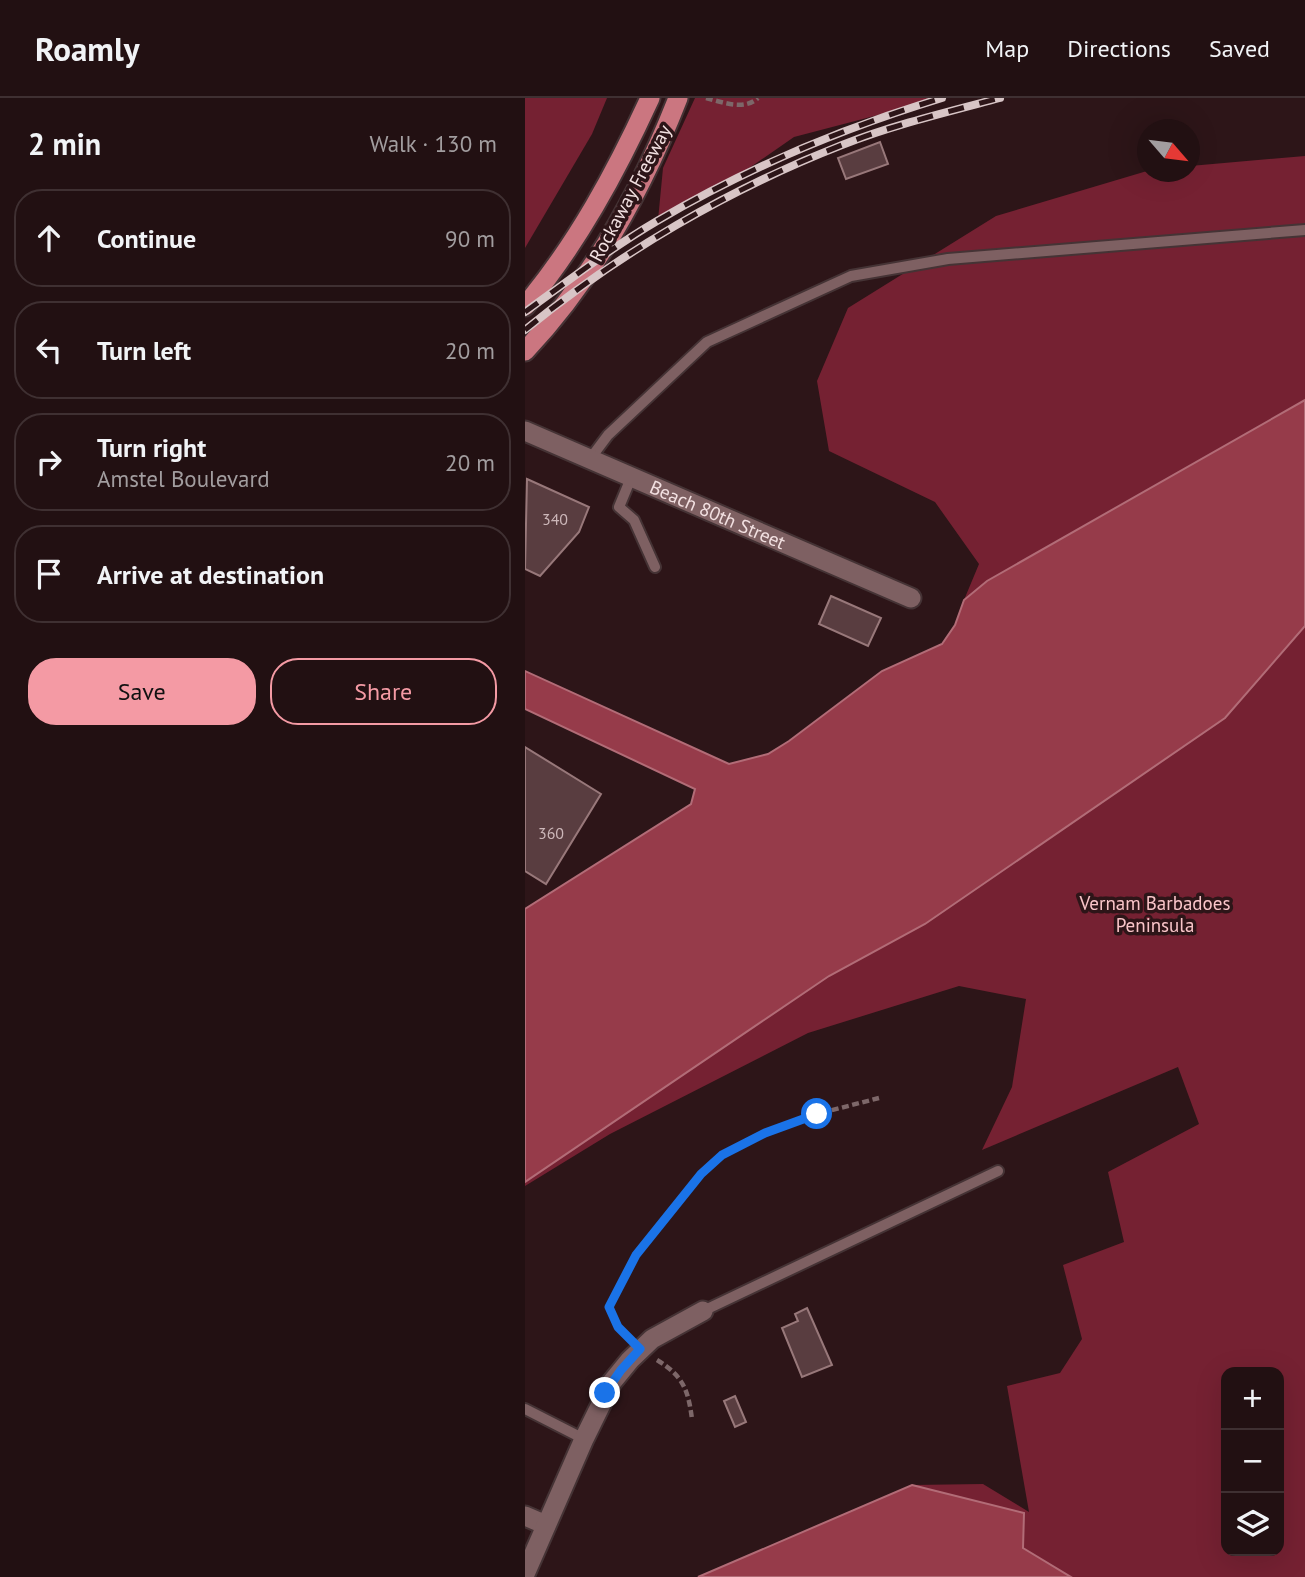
<!DOCTYPE html>
<meta charset="utf-8">
<style>
body{margin:0;font-family:"PT Sans",sans-serif;background:#2a191b;color:#f1f3f6}
.controls{position:absolute;right:21px;bottom:21px;display:grid;overflow:hidden;border-radius:14px;box-shadow:0 7px 28px #0002}
.controls button{width:63px;height:63px;display:grid;place-items:center;padding:0;border:0;border-bottom:2px solid #3f3032;background:#221012;color:#f1f3f6;font:35px sans-serif}
.compass{position:absolute;left:612px;top:21px;width:63px;height:63px;border-radius:50%;background:#221012;box-shadow:0 7px 28px #0002;rotate:118deg}
.stop{position:absolute;width:21px;height:21px;margin:-16px;border:5px solid #1a73e8;border-radius:50%;background:#fff}
.stop.end{background:#1a73e8;border-color:#fff;box-shadow:0 2px 7px #0008}
.list{margin:0;padding:0;list-style:none}
h2{display:flex;justify-content:space-between;align-items:center;height:91px;margin:0;padding:0 28px;font-size:30px}
h2 small{font-size:23px;font-weight:400;color:#a29d9f}
.list li{display:grid;grid-template-columns:46px 1fr auto;gap:21px;align-items:center;box-sizing:border-box;height:98px;margin:0 14px 14px;padding:0 14px;border:2px solid #3f3032;border-radius:28px}
.list b{display:block;font-size:26px;white-space:nowrap}
.list p{margin:0;font-size:23px;white-space:nowrap;color:#a29d9f}
.list em{font-size:23px;font-style:normal;color:#a29d9f}
.actions{display:flex;gap:14px;padding:21px 28px}
.actions a{flex:1;padding:16px 0;border:2px solid #f49aa4;border-radius:28px;text-align:center;font-size:24px;color:#f49aa4}
.actions .main{background:#f49aa4;color:#111}
.icon{flex:none;width:38px;height:38px;fill:none;stroke:currentColor;stroke-width:2;stroke-linecap:round;stroke-linejoin:round}
.map{position:relative;flex:none;width:780px;height:1479px;overflow:hidden}
header{display:flex;align-items:center;gap:42px;box-sizing:border-box;height:98px;padding:0 35px;background:#221012;border-bottom:2px solid #3f3032}
header strong{font-size:33px}
nav{display:flex;gap:38px;margin-inline-start:auto;font-size:24px}
main{display:flex}
aside{flex:1;background:#221012}
.map>svg:first-child{display:block}
</style>
<header>
<strong>Roamly</strong>
<nav><a>Map</a><a>Directions</a><a>Saved</a></nav>
</header>
<main>
<aside>
<h2>2 min<small>Walk · 130 m</small></h2>
<ul class="list">
<li><svg class="icon" aria-label="ahead" viewBox="0 0 24 24"><path d="M12 20V5M6 11l6-6 6 6"/></svg><div><b>Continue</b></div><em>90 m</em></li>
<li><svg class="icon" aria-label="left" viewBox="0 0 24 24"><path d="M17 20v-9H6M10 6l-5 5 5 5"/></svg><div><b>Turn left</b></div><em>20 m</em></li>
<li><svg class="icon" aria-label="right" viewBox="0 0 24 24"><path d="M7 20v-9h11M14 6l5 5-5 5"/></svg><div><b>Turn right</b><p>Amstel Boulevard</p></div><em>20 m</em></li>
<li><svg class="icon" aria-label="arrive" viewBox="0 0 24 24"><path d="M6 21V4h12l-3 4 3 4H6"/></svg><div><b>Arrive at destination</b></div></li>
</ul>
<div class="actions"><a class="main">Save</a><a>Share</a></div>
</aside>
<div class="map">
<svg width="780" height="1479" viewBox="0 0 780 1479">
<rect width="100%" height="100%" fill="#2d1518"/>
<g fill="#752132" fill-rule="evenodd">
<path d="M0 0H82L67 36 0 150Z"/>
<path d="M170 0H418L269 39 204 84 133 122 138 70Z"/>
<path d="M780 58V302L462 483 439 502 454 466 410 404 304 353 292 283 323 210 471 118 622 73 664 74 665 68Z"/>
<path d="M780 485V1479H525L495 1461 498 1415 387 1387 458 1386 504 1414 482 1288 535 1275 557 1241 538 1167 599 1144 583 1074 674 1026 653 969 457 1052 487 989 501 901 434 888 283 935 85 1036 0 1088V1084ZM701 1274H754V1453H701Z"/>
</g>
<g fill="#963b4a" stroke="#b26c77" stroke-width="2">
<path d="M780 302V528L700 620 400 826 304 878 0 1084V811L166 706 170 691 0 611V573L204 666 243 656 264 643 357 573 417 546 430 527 439 502 462 483Z"/>
<path d="M387 1387 499 1415 498 1450 546 1479H173Z"/>
</g>
<g fill="#593d40" stroke="#98787a" stroke-width="2">
<path d="M355 44 363 66 321 81 313 60Z"/>
<path d="M2 381 64 409 54 434 15 478 0 471Z"/>
<path d="M306 498 356 520 343 548 294 526Z"/>
<path d="M0 649 76 696 21 786 0 773Z"/>
<path d="M282 1210 307 1267 277 1279 257 1230 273 1223 270 1216Z"/>
<path d="M210 1298 221 1324 210 1329 199 1303Z"/>
</g>
<g fill="none" stroke-linecap="round" stroke-linejoin="round">
<g stroke="#453335" stroke-width="14">
<g id="service">
<path d="M65 361 83 337 182 244 326 178 423 161 780 132"/>
<path d="M106 380 94 409 109 422 130 469"/>
<path d="M178 1213 473 1073"/>
<path d="M0 1311 59 1341"/>
</g>
</g>
<g stroke="#453335" stroke-width="23">
<g id="minor">
<path id="s1" d="M0 333 386 500"/>
<path d="M0 1418 21 1427"/>
<path d="M0 1476 59 1341 87 1284 105 1262 127 1241 178 1213"/>
</g>
</g>
<g stroke="#453335" stroke-width="23">
<g id="primary">
<path d="M0 208C52 146 91 74 125 0"/>
<path d="M0 253C68 181 117 92 153 0"/>
</g>
</g>
<g stroke="#7d6769" stroke-width="4.5" stroke-dasharray="7 3.5" stroke-linecap="butt">
<path d="M181 0C197 4 219 13 233 0"/>
<path d="M103 1240 93 1229 84 1209 111 1157 176 1076 197 1057 240 1035 292 1016 354 1000"/>
<path d="M132 1262C158 1278 163 1291 167 1321"/>
</g>
<use href="#service" stroke="#7e6062" stroke-width="10"/>
<use href="#minor" stroke="#7e6062" stroke-width="19"/>
<use href="#primary" stroke="#cb7680" stroke-width="19"/>
<g stroke="#d8c5c6" stroke-width="8">
<g id="rail">
<path d="M0 214C43 183 86 150 132 123 222 70 318 30 417 0"/>
<path d="M0 232C94 155 204 91 317 47 368 27 422 14 475 0"/>
</g>
</g>
<use href="#rail" stroke="#2d1518" stroke-width="5" stroke-dasharray="16" stroke-linecap="butt"/>
</g>
<g fill="none" stroke-linecap="round" stroke-linejoin="round">
<path stroke="#1a73e8" stroke-width="9" d="M80 1295 96 1272 115 1251 93 1229 84 1209 111 1157 176 1076 197 1057 240 1035 292 1016"/>
</g>
<g text-anchor="middle" stroke-width="7" stroke-linejoin="round" paint-order="stroke">
<g font-size="16" fill="#ccb7b9">
<text x="30" y="427">340</text>
<text x="26" y="741">360</text>
</g>
<g font-size="19" fill="#f2e0e1" stroke="#2d1518">
<text transform="translate(105 95) rotate(-62)" y="7">Rockaway Freeway</text>
<text dy="7" stroke="none"><textPath href="#s1" startOffset="210">Beach 80th Street</textPath></text>
</g>
<g font-size="19" fill="#fac5c9" stroke="#2d1518">
<text x="630" y="812">Vernam Barbadoes<tspan x="630" dy="22">Peninsula</tspan></text>
</g>
</g>
</svg>
<div class="controls">
<button>+</button>
<button>−</button>
<button><svg class="icon" aria-label="layers" viewBox="0 0 24 24"><path d="M12 4l9 5-9 5-9-5zM3 14l9 5 9-5"/></svg></button>
</div>
<svg class="compass" viewBox="-18 -18 36 36"><path d="M0-13l5 13h-10z" fill="#e53935"/><path d="M0 13l5-13h-10z" fill="#a29d9f"/></svg>
<div class="stop" style="left:292px;top:1016px"></div>
<div class="stop end" style="left:80px;top:1295px"></div>
</div>
</main>
